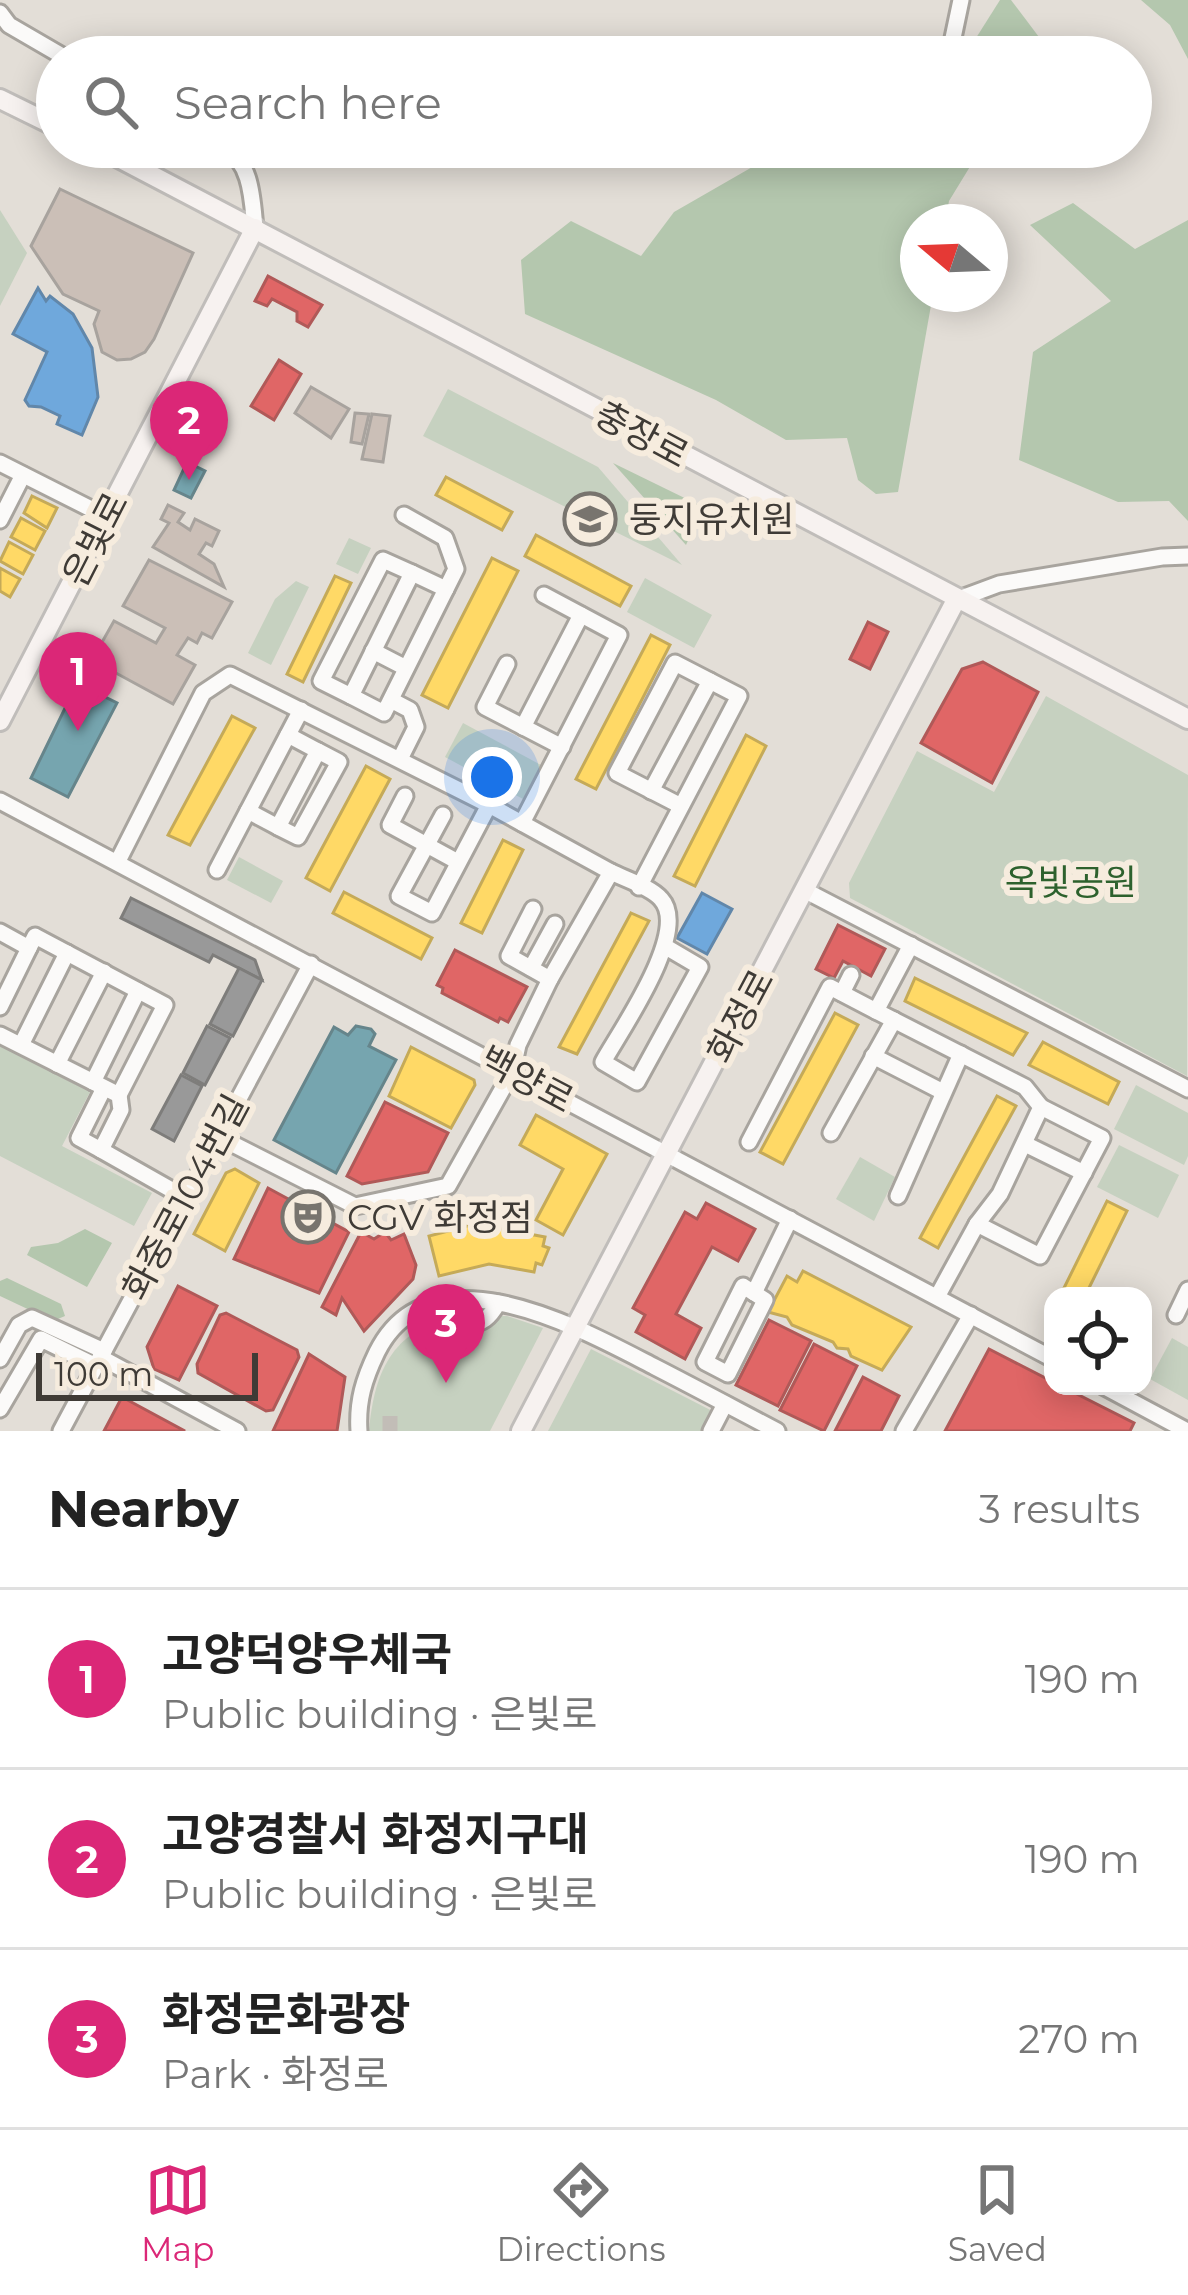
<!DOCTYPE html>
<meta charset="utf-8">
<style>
body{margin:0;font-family:Montserrat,"Noto Sans KR",sans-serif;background:#f2f2f2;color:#222}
.controls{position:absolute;right:36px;bottom:36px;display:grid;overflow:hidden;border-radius:24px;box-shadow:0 6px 30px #0003}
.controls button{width:108px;height:108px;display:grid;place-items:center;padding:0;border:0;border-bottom:3px solid #e0e0e0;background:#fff;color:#222;font:60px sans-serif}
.compass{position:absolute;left:900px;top:204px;width:108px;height:108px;border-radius:50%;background:#fff;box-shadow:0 6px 30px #0003;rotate:289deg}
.scale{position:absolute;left:36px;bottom:30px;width:222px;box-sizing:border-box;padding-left:12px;border:6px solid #3f3b36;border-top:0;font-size:33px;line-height:42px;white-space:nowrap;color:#3f3b36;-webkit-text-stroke:9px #f6ecde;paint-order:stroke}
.you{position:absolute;left:492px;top:777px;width:42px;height:42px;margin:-30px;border:9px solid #fff;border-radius:50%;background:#1a73e8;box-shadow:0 0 0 18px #1a73e833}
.badge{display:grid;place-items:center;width:78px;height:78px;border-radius:50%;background:#db2777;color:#fff;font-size:39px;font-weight:700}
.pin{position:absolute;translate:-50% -99px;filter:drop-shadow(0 3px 6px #0008)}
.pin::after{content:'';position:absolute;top:63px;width:42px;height:36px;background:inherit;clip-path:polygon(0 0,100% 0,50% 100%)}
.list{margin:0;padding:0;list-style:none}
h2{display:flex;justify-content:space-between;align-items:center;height:156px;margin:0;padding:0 48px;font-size:51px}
h2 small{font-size:39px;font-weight:400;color:#767676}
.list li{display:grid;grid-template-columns:78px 1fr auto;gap:36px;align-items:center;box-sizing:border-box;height:180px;padding:0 48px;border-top:3px solid #e0e0e0}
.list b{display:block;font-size:45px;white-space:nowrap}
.list p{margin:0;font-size:39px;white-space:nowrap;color:#767676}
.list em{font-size:39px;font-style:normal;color:#767676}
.icon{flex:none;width:66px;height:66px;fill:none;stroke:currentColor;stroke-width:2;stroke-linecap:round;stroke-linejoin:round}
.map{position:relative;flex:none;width:1188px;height:1431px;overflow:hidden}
.search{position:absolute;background:#fff;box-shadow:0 6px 30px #0003;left:36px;right:36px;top:36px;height:132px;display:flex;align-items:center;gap:30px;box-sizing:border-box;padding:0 42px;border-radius:66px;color:#767676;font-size:45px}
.sheet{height:696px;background:#fff}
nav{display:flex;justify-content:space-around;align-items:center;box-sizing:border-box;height:168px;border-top:3px solid #e0e0e0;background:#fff;font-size:33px;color:#767676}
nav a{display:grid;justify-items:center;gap:6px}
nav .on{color:#db2777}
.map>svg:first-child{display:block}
</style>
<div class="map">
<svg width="1188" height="1431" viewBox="0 0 1188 1431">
<rect width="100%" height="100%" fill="#e3ded7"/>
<g fill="#c6d1c0">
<path d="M0 210 27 253 0 306Z"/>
<path d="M448 389 598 467 682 565 423 436Z"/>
<path d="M349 538 371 548 358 574 336 564Z"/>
<path d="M645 578 712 615 694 648 627 612Z"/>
<path d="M296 581 309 587 271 665 248 653 275 599Z"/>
<path d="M1046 696 1188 775 1187 1076 850 898 849 883 917 751 994 792Z"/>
<path d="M463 723 541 765 523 799 445 757Z"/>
<path d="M239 857 283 881 271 903 227 880Z"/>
<path d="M0 1045 90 1092 62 1146 152 1193 134 1226 0 1156Z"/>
<path d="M1136 1085 1188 1113V1156L1184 1165 1114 1129Z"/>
<path d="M1119 1145 1179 1175 1158 1218 1097 1187Z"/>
<path d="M860 1157 895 1177 874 1221 836 1199Z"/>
<path d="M461 1316H507L543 1328 490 1431H369C374 1369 395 1326 461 1316Z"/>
<path d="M1172 1338 1188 1347V1400L1150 1379Z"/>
<path d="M591 1349 726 1418 720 1431H548Z"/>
</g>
<g fill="#b4c7ae">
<path d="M1000 0H1011L1045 45 1037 57H964Z"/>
<path d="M1141 0H1188V59L1170 25Z"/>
<path d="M787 147H982L949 201 945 222H918V294H933L898 492 876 494 858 480 847 438 786 440 716 400 525 314 521 260 571 221 641 256 674 212Z"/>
<path d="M1073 203 1135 249 1188 220V521L1169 501 1118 502 1019 460 1033 352 1111 301 1030 225Z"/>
<path d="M613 463 703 507 686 545Z"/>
<path d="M85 1229 112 1243 87 1287 27 1255 31 1247 58 1243Z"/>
<path d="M7 1278 61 1304 65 1316 53 1321 0 1296V1281Z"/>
</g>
<g fill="#ffd966" stroke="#c5aa58" stroke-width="3">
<path d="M446 477 512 512 502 530 436 495Z"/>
<path d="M32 496 57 508 47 528 24 513Z"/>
<path d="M21 518 45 531 35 550 11 537Z"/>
<path d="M536 535 631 586 620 606 525 556Z"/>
<path d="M9 542 33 555 23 574 0 561Z"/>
<path d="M492 558 518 571 448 708 422 695Z"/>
<path d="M0 568 20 579 10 597 0 591Z"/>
<path d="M335 576 351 583 303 682 287 674Z"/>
<path d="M651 635 670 645 596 789 576 779Z"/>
<path d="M232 716 255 728 190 845 168 835Z"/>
<path d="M746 735 766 746 695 886 674 876Z"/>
<path d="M366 766 390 779 330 891 306 878Z"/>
<path d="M503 840 523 850 482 933 461 923Z"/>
<path d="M344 892 432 938 421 959 333 913Z"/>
<path d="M631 913 649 921 577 1054 559 1047Z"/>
<path d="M915 978 1027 1033 1013 1055 905 1001Z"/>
<path d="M835 1013 858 1025 783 1164 760 1152Z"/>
<path d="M1043 1042 1119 1082 1108 1104 1029 1065Z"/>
<path d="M411 1047 474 1080 475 1085 451 1128 389 1096Z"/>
<path d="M997 1096 1016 1106 938 1248 920 1238Z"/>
<path d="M536 1115 607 1154 563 1235 536 1220 563 1169 520 1145Z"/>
<path d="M235 1169 259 1183 225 1251 194 1234 226 1173Z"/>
<path d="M1107 1201 1127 1211 1085 1296H1060Z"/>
<path d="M475 1224 545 1237 543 1246 549 1248 542 1265 536 1263 534 1272 489 1264 439 1276 429 1236Z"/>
<path d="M803 1271 911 1327 882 1370 851 1356 848 1349 837 1348 833 1342 792 1325 787 1317 768 1312 787 1276 797 1282Z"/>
</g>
<g fill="#e06666" stroke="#b05958" stroke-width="3">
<path d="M268 276 322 305 308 327 297 321V312L272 299 267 306 255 301Z"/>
<path d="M279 360 301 374 274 420 251 406Z"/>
<path d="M868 622 888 632 870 669 850 659Z"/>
<path d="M983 662 1038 692 992 783 921 743 962 669Z"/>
<path d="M838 925 885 949 871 976 843 961 834 978 816 969Z"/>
<path d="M455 950 527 987 508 1022 500 1018 498 1022 442 993 443 988 437 985Z"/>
<path d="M385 1102 448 1133 428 1172 362 1184 347 1176Z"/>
<path d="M268 1188 349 1232 319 1293 234 1259Z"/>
<path d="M706 1203 755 1229 738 1261 712 1247 676 1314 701 1328 685 1359 636 1332 645 1315 633 1308 685 1212 697 1219Z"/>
<path d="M361 1232 374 1239 385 1232 391 1240 404 1234 416 1265 413 1279 364 1331 342 1298 336 1315 322 1307Z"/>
<path d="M178 1286 217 1306 179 1380 154 1369 147 1347Z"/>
<path d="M226 1313 297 1350 299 1357 273 1410 266 1411 198 1373 197 1364 220 1315Z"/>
<path d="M769 1320 811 1341 778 1406 736 1385Z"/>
<path d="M814 1344 857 1366 824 1431 780 1410Z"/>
<path d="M989 1349 1053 1382V1386H1061L1134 1423 1130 1431H945Z"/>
<path d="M309 1354 345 1377 337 1431H273Z"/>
<path d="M863 1377 899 1396 881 1431H835Z"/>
<path d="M122 1397 185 1431H104Z"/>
</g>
<g fill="#6fa8dc" stroke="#6187aa" stroke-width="3">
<path d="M38 288 46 301 50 296 73 314 92 348 98 397 82 435 57 424 60 416 41 407 29 406 25 400 47 352 13 334Z"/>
<path d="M702 893 732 909 707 954 677 938Z"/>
</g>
<g fill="#76a5af" stroke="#66858b" stroke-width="3">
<path d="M187 462 205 471 191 498 174 490Z"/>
<path d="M79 689 91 695 93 691 117 703 68 797 31 778 70 698 73 700Z"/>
<path d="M356 1026 371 1029 375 1034 369 1046 396 1060 336 1173 274 1140 334 1027 348 1035Z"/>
</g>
<g fill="#999" stroke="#7e7d7b" stroke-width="3">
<path d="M131 898 255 960 262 980 213 955 209 962 121 918Z"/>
<path d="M239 968 262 980 233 1036 210 1024Z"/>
<path d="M207 1026 230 1038 205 1085 183 1073Z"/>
<path d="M181 1075 202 1086 174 1141 152 1129Z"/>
</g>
<g fill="#cbbfb7" stroke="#a8a39e" stroke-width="3">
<path d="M60 189 193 253 154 339 145 352 131 359 117 360 102 352 94 324 99 311 63 294 31 246Z"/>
<path d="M311 387 349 409 331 438 295 413Z"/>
<path d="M355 413 369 414 362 444 351 442Z"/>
<path d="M372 414 390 416 383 462 362 459Z"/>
<path d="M168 505 184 513 178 522 190 530 195 519 219 531 212 546 206 543 199 554 214 564 224 587 153 547 169 523 161 519Z"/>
<path d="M149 560 232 602 212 638 202 633 197 643 188 638 177 655 195 665 173 704 92 660 114 621 156 643 165 628 123 606Z"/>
</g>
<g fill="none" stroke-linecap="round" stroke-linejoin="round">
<g stroke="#c2bdb7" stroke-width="15" stroke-dasharray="15 8" stroke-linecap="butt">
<path d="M428 1342 446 1330 466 1325"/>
<path d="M390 1416V1431"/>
</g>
<g stroke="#a8a49e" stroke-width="21">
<g id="minor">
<path d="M0 13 9 25 64 57"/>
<path d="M949 57 961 0"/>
<path d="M224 147C252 163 252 199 255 228"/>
<path d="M677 147H758"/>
<path d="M0 463 107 517"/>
<path d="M0 520 23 475"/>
<path d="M383 560 412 573 351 696 321 681Z"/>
<path d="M412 573 446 589"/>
<path d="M956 600 999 584 1162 557 1188 556"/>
<path d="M373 651 406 668"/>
<path d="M507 664 485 707 562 747"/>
<path d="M351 696 384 713 456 569 445 538 404 515"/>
<path d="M391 700 410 710 416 727 400 759"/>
<path d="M523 727 581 615"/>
<path d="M651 791 710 681"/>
<path d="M405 796 390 825 458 862"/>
<path d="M0 801 1053 1359"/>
<path d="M248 811 278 827 318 751 288 735"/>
<path d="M443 815 399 896 432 913 489 805"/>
<path d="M522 823 619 635 544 595"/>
<path d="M278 827 298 837 339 762 318 751"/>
<path d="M118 861 203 693 230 675 489 805 611 872 550 979 518 1045 512 1072 448 1186 355 1206 217 1136"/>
<path d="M217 870 301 710"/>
<path d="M611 872C625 879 651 887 661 899 691 931 620 1031 603 1062L637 1082 700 967 666 947"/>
<path d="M639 887 739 696 675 663 617 773 681 806"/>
<path d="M806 891 1188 1089"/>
<path d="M533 909 509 956 550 979"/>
<path d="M0 932 29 948 0 1007"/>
<path d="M911 945 876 1011 1025 1087 1041 1107 1000 1194 977 1224 937 1297"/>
<path d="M29 948 35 936 165 1005 119 1095"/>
<path d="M531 968 555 924"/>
<path d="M842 993 851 975"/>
<path d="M0 1035 119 1095 121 1110 101 1150 184 1197"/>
<path d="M21 1045 67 953"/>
<path d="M873 1056 943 1092"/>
<path d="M57 1064 104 972"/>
<path d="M93 1082 138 991"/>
<path d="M831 1133 894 1020"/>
<path d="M749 1142 830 987 876 1011"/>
<path d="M1025 1144 1084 1173"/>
<path d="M101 1150 79 1138 104 1088"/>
<path d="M898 1196 961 1054"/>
<path d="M977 1224 1040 1256 1102 1138 1041 1107"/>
<path d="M743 1286 765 1300 728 1374 705 1362Z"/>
<path d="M754 1293 790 1219"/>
<path d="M1176 1315 1188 1290"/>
<path d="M466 1325C483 1324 490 1317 498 1303"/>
<path d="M100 1357 237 1431"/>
<path d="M0 1359 19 1325 32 1318 104 1351"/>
<path d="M1103 1386 1187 1431"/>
<path d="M0 1409 41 1339 96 1366"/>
<path d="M61 1431 311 964"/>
<path d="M359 1431C357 1401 364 1379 377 1352 431 1244 583 1330 655 1367 696 1388 737 1410 777 1431"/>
<path d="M711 1431 725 1404"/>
<path d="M904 1431 971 1315"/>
</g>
</g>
<g stroke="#c0bdba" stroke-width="24">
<g id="major">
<path d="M0 99 57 127"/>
<path d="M98 147 1188 719"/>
<path d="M0 721 255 228"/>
<path d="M521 1431 956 600"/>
</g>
</g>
<use href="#minor" stroke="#fbfaf9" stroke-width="15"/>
<use href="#major" stroke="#f7f2f0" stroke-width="18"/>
</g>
<defs>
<g id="school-ring" transform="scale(2.7)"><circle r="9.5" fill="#f6ecde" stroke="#78746e" stroke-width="1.5"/><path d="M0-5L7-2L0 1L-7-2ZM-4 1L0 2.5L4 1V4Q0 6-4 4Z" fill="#78746e"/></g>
<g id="theatre-ring" transform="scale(2.7)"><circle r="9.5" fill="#f6ecde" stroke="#78746e" stroke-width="1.5"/><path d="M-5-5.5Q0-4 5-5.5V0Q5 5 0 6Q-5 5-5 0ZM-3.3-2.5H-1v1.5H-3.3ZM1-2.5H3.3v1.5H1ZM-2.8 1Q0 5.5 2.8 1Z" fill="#78746e"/></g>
</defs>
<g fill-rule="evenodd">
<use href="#school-ring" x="590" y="519"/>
<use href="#theatre-ring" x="308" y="1217"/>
</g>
<g text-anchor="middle" stroke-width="12" stroke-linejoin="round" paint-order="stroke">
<g font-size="36" fill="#3f3b36" stroke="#f6ecde">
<text transform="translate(642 434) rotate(28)" y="13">충장로</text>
<text transform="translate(95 539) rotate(-63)" y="13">은빛로</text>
<text transform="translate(740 1016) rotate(-62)" y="13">화정로</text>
<text transform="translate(527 1079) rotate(28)" y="13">백양로</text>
<text transform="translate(185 1197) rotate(-62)" y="13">화중로104번길</text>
</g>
<g font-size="36" fill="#3f3b36" stroke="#f6ecde" text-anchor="start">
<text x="629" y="532">둥지유치원</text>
<text x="347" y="1230">CGV 화정점</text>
</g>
<g font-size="36" fill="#2d612d" stroke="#f6ecde">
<text x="1071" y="895">옥빛공원</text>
</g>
</g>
</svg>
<div class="controls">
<button><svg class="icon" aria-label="locate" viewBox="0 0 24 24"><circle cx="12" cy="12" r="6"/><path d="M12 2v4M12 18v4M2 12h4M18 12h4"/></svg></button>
</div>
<svg class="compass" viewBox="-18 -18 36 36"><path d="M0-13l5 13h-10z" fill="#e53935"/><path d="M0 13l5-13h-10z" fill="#767676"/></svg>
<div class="scale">100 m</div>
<div class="you"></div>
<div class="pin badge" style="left:78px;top:731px">1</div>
<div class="pin badge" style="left:189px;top:480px">2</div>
<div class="pin badge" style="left:446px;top:1383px">3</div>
<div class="search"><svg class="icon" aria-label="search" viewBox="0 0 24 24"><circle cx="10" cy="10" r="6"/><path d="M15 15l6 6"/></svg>Search here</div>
</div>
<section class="sheet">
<h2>Nearby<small>3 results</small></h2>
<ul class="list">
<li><span class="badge">1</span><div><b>고양덕양우체국</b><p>Public building · 은빛로</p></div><em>190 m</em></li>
<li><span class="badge">2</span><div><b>고양경찰서 화정지구대</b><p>Public building · 은빛로</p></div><em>190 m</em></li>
<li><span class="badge">3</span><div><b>화정문화광장</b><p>Park · 화정로</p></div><em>270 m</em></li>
</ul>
</section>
<nav>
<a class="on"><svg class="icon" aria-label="map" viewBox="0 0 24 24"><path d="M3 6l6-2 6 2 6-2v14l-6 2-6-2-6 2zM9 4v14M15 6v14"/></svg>Map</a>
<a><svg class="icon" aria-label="directions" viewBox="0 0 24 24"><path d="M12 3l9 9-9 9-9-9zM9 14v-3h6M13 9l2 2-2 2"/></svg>Directions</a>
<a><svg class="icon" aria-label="saved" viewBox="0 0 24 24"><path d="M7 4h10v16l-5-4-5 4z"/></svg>Saved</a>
</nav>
